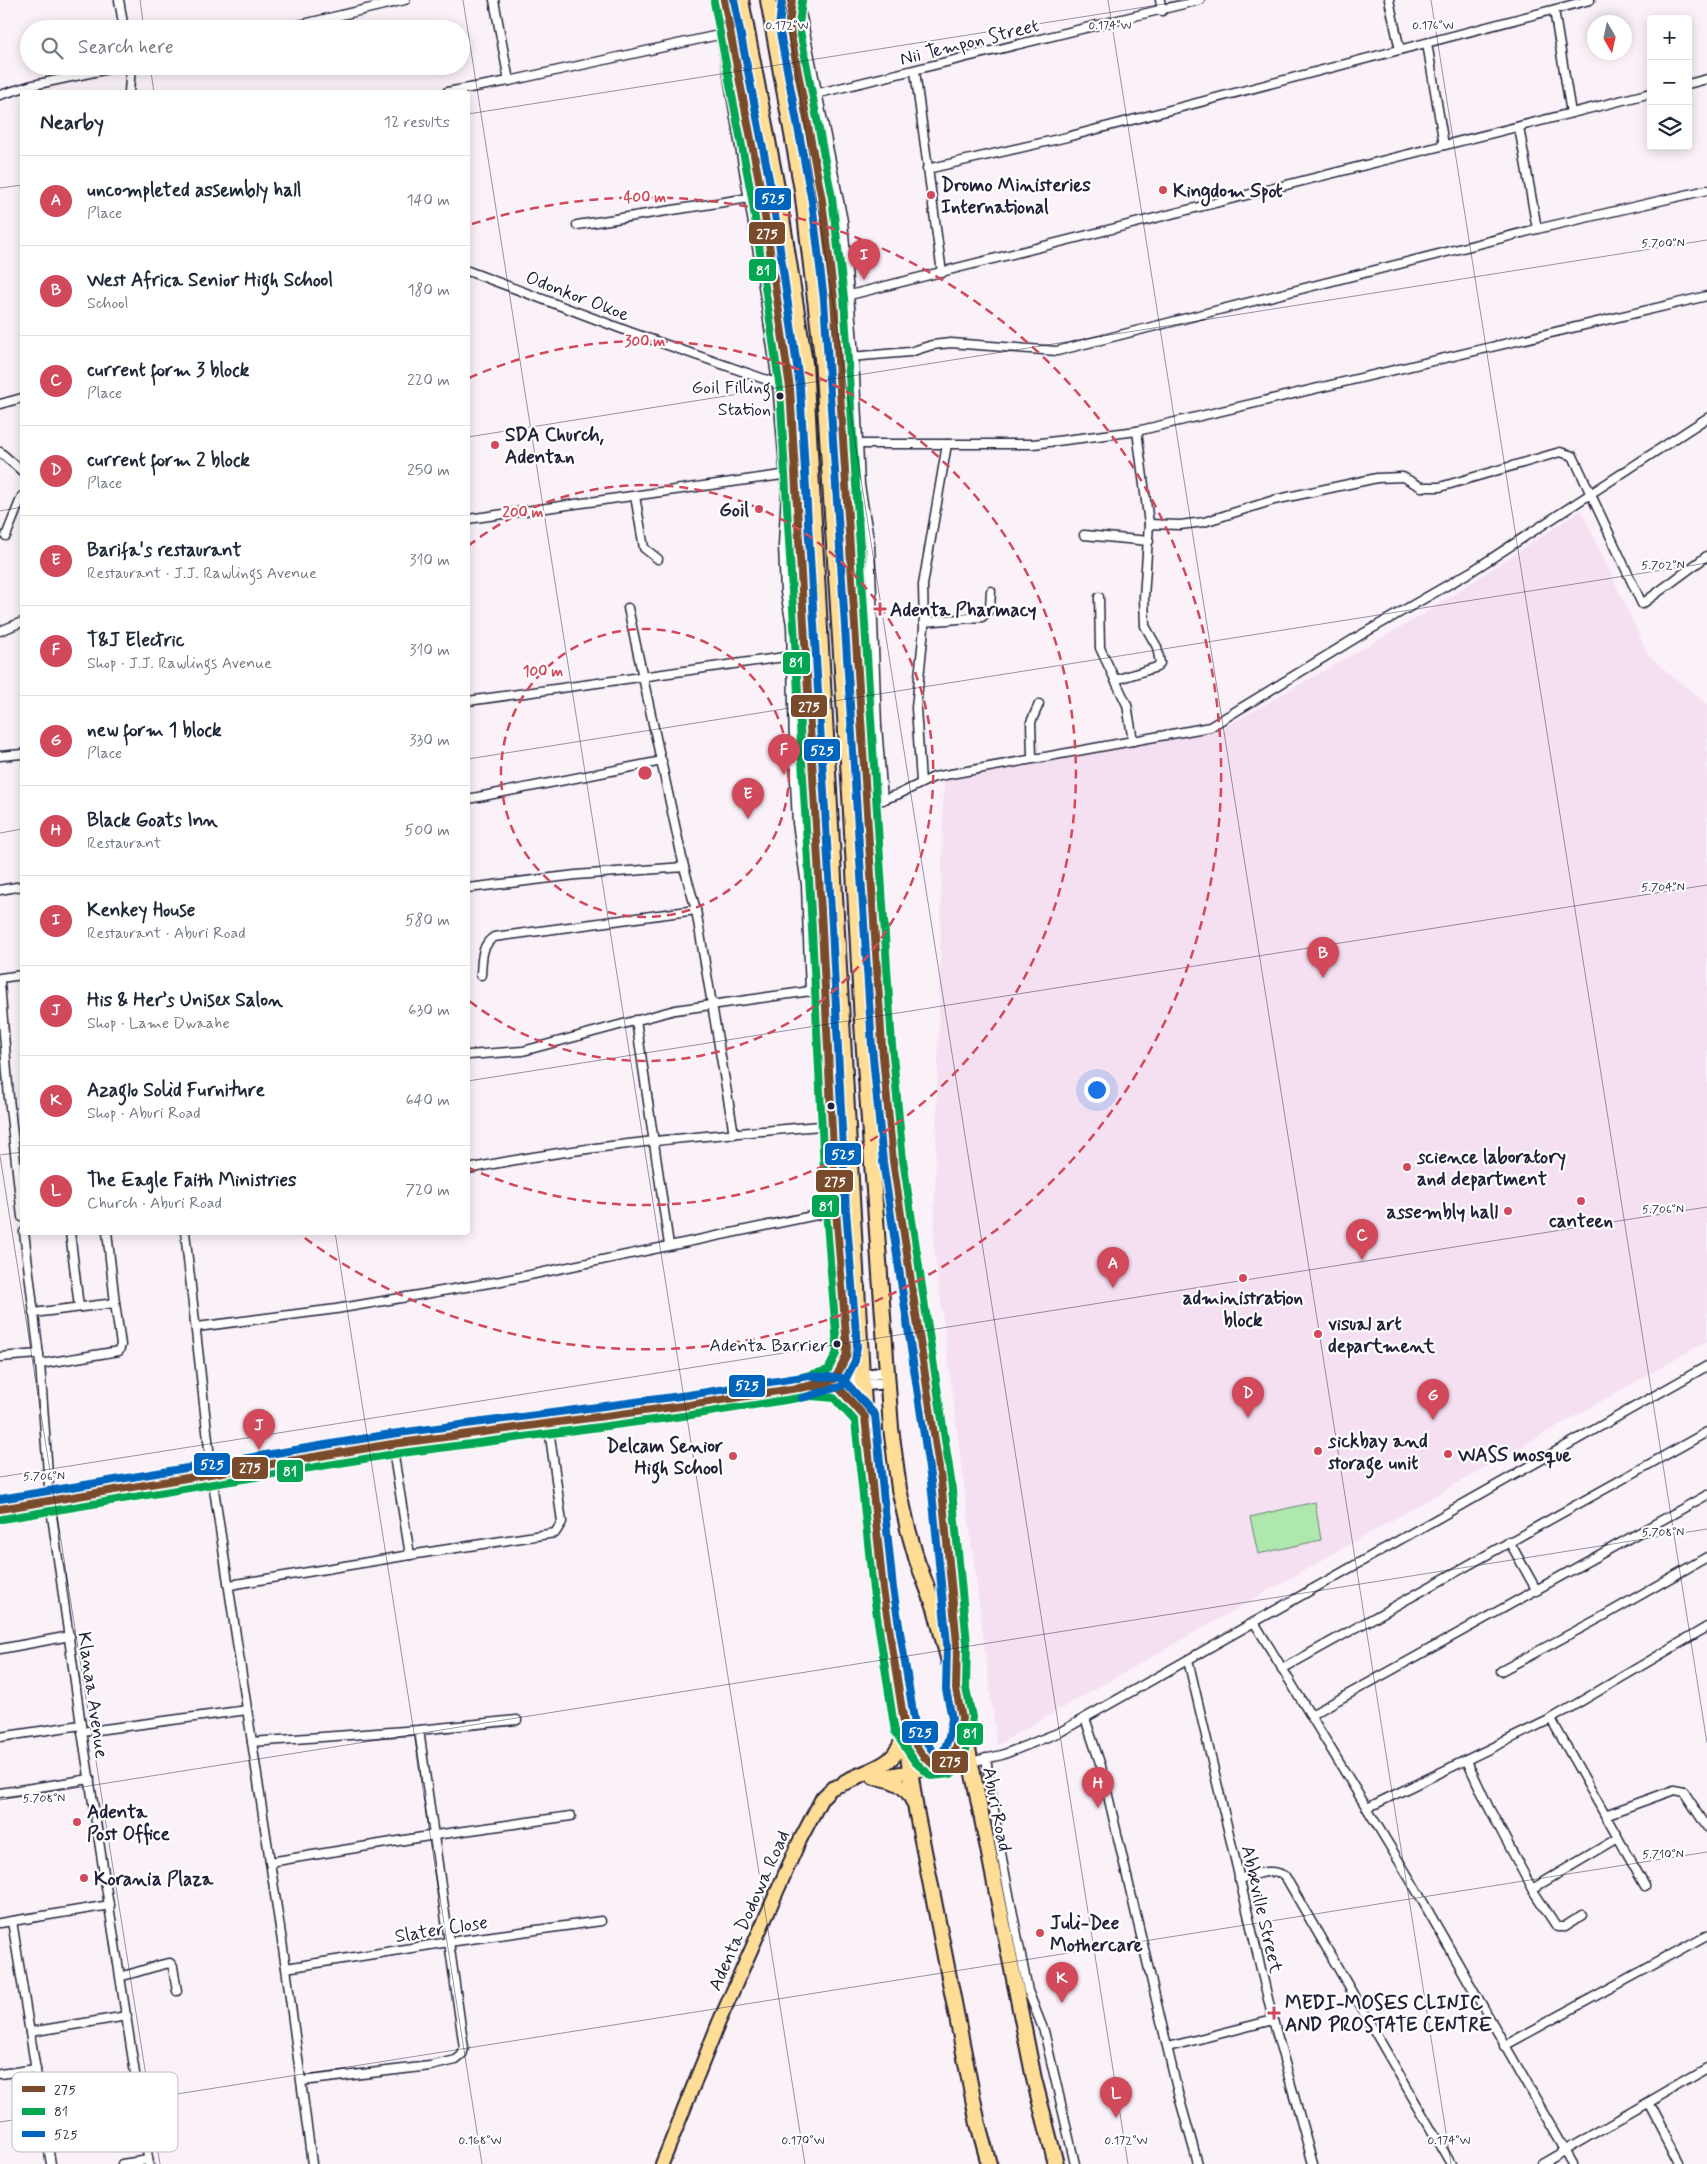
<!DOCTYPE html>
<meta charset="utf-8">
<style>
body{margin:0;font-family:Mynerve,sans-serif;background:#f6f6f7;color:#1f2937}
.controls{position:absolute;right:15px;top:15px;display:grid;overflow:hidden;border-radius:5px;box-shadow:0 2px 12px #0003}
.controls button{width:45px;height:45px;display:grid;place-items:center;padding:0;border:0;border-bottom:1px solid #e0e1e3;background:#fff;color:#1f2937;font:25px sans-serif}
.compass{position:absolute;left:1587px;top:15px;width:45px;height:45px;border-radius:50%;background:#fff;box-shadow:0 2px 12px #0003;rotate:171deg}
.you{position:absolute;left:1096px;top:1089px;width:18px;height:18px;margin:-12px;border:4px solid #fff;border-radius:50%;background:#1a73e8;box-shadow:0 0 0 8px #1a73e833}
.badge{display:grid;place-items:center;width:32px;height:32px;border-radius:50%;background:#d1495b;color:#fff;font-size:16px;font-weight:700}
.pin{position:absolute;translate:-50% -41px;filter:drop-shadow(0 1px 2px #0008)}
.pin::after{content:'';position:absolute;top:26px;width:18px;height:15px;background:inherit;clip-path:polygon(0 0,100% 0,50% 100%)}
.list{margin:0;padding:0;list-style:none}
h2{display:flex;justify-content:space-between;align-items:center;height:65px;margin:0;padding:0 20px;font-size:21px}
h2 small{font-size:16px;font-weight:400;color:#747a83}
.list li{display:grid;grid-template-columns:32px 1fr auto;gap:15px;align-items:center;box-sizing:border-box;height:90px;padding:0 20px;border-top:1px solid #e0e1e3}
.list b{display:block;font-size:19px;white-space:nowrap}
.list p{margin:0;font-size:16px;white-space:nowrap;color:#747a83}
.list em{font-size:16px;font-style:normal;color:#747a83}
.icon{flex:none;width:28px;height:28px;fill:none;stroke:currentColor;stroke-width:2;stroke-linecap:round;stroke-linejoin:round}
.map{position:relative;flex:none;width:1707px;height:2164px;overflow:hidden}
.search{position:absolute;background:#fff;box-shadow:0 2px 12px #0003;left:20px;top:20px;width:450px;height:55px;display:flex;align-items:center;gap:12px;box-sizing:border-box;padding:0 18px;border-radius:28px;color:#747a83;font-size:19px}
.panel{position:absolute;background:#fff;box-shadow:0 2px 12px #0003;left:20px;top:90px;width:450px;height:1145px;border-radius:5px}
.map>svg:first-child{display:block}
</style>
<div class="map">
<svg width="1707" height="2164" viewBox="0 0 1707 2164">
<rect width="100%" height="100%" fill="#faf1f9"/>
<filter id="ink" filterUnits="userSpaceOnUse"><feTurbulence type="fractalNoise" baseFrequency=".02" numOctaves="2"/><feDisplacementMap in="SourceGraphic" scale="10" xChannelSelector="R" yChannelSelector="G"/><feConvolveMatrix kernelMatrix="1 2 1 2 8 2 1 2 1" color-interpolation-filters="sRGB"/></filter>
<g filter="url(#ink)">
<path fill="#f4e0f1" d="M1581 510 1648 654 1667 672 1707 704V1341L997 1745 934 1247 944 773 1218 731 1424 614Z"/>
<path fill="#afe8ac" stroke="#688574" d="M1315 1502 1321 1540 1258 1554 1250 1517Z"/>
<g fill="none" stroke-linecap="round" stroke-linejoin="round">
<g stroke="#22223b" stroke-width="11">
<g id="minor">
<path d="M119 0 124 29"/>
<path d="M494 0 509 81"/>
<path d="M715 0 760 265 777 383 786 491 783 545 785 592 791 625 795 781 797 823 806 885 810 992"/>
<path d="M724 0 762 196 790 388 822 928 836 1211 847 1347 846 1357 835 1379"/>
<path d="M792 0 789 25 822 200 834 299 882 1046 893 1161 941 1481 957 1644V1672"/>
<path d="M797 0 802 17 843 221 854 356 860 485 870 545 877 726 883 800"/>
<path d="M1160 0 1162 11"/>
<path d="M1389 0 1400 50"/>
<path d="M1554 10 1571 113"/>
<path d="M282 29 405 0"/>
<path d="M1427 43 1444 145"/>
<path d="M915 71 942 273"/>
<path d="M1688 84 1707 79"/>
<path d="M129 92 131 66"/>
<path d="M447 92 509 81 723 34"/>
<path d="M0 95 29 86 122 66"/>
<path d="M803 97 1200 0"/>
<path d="M1519 127 1537 229"/>
<path d="M927 169 1067 137 1590 0"/>
<path d="M577 225 762 196"/>
<path d="M468 271 630 332 790 388"/>
<path d="M834 299 1651 93"/>
<path d="M838 358 910 352 932 345 951 343 1057 351 1537 229 1707 190"/>
<path d="M0 404 22 398"/>
<path d="M843 444H1033L1137 431 1707 296"/>
<path d="M0 452 22 471"/>
<path d="M635 496 644 548 658 559"/>
<path d="M468 519 789 474"/>
<path d="M1149 524 1180 525 1204 522 1274 500 1377 478 1403 477 1421 487H1440L1560 452 1573 456 1642 604 1707 556"/>
<path d="M1084 535 1149 541"/>
<path d="M6 536 22 496"/>
<path d="M1099 597 1100 648 1127 705 1133 741"/>
<path d="M628 608 684 867 696 910 734 1134"/>
<path d="M924 622 982 617 990 609 991 591"/>
<path d="M0 631 22 622"/>
<path d="M1115 680 1157 667 1160 663 1157 647 1145 626 1144 597 1149 524 1137 431"/>
<path d="M468 701 806 654"/>
<path d="M0 756 22 754"/>
<path d="M1032 758 1031 722 1039 704"/>
<path d="M921 782 916 708 924 628 923 585 947 444"/>
<path d="M468 799 662 761"/>
<path d="M867 805 899 794 934 777 1210 727 1359 636 1472 571 1707 418"/>
<path d="M468 888 576 875 684 867"/>
<path d="M0 890 22 886"/>
<path d="M481 975C482 960 481 945 494 937L696 910"/>
<path d="M0 978 22 975"/>
<path d="M0 982 9 1098 22 1217"/>
<path d="M636 1020 669 1245"/>
<path d="M468 1055 523 1051 675 1010 825 989"/>
<path d="M468 1169C587 1144 709 1136 831 1125"/>
<path d="M24 1232 40 1364 50 1501 81 1725 149 2164"/>
<path d="M70 1232 79 1307"/>
<path d="M185 1232 212 1476 286 1968 312 2164"/>
<path d="M33 1313 115 1303 107 1232"/>
<path d="M197 1327 336 1309 501 1281 836 1211"/>
<path d="M0 1357 39 1354"/>
<path d="M40 1364 119 1351 121 1345 115 1303"/>
<path d="M392 1444 410 1555"/>
<path d="M1509 1541 1537 1591"/>
<path d="M230 1585 410 1555 555 1533 562 1522 548 1422"/>
<path d="M1254 1622 1411 1881 1573 2164"/>
<path d="M0 1649 70 1636"/>
<path d="M1188 1660 1273 2020 1313 2164"/>
<path d="M1282 1669 1707 1432"/>
<path d="M1501 1671 1600 1618 1707 1557"/>
<path d="M1311 1715 1707 1495"/>
<path d="M1085 1718 1101 1766 1178 2093 1198 2164"/>
<path d="M1551 1719 1645 1886"/>
<path d="M82 1732 247 1710"/>
<path d="M0 1737 81 1725"/>
<path d="M252 1742 419 1730 517 1720"/>
<path d="M986 1758 999 1843 1028 1991 1044 2031 1075 2164"/>
<path d="M1467 1761 1489 1808 1532 1889 1618 1838"/>
<path d="M970 1762 1002 1755 1060 1732 1707 1366"/>
<path d="M0 1793 90 1779"/>
<path d="M1367 1808 1551 1719 1707 1627"/>
<path d="M1605 1815 1674 1790 1684 1792 1707 1827"/>
<path d="M270 1862 435 1835 571 1816"/>
<path d="M1239 1879C1254 1875 1271 1867 1285 1876L1451 2164"/>
<path d="M1532 1889 1557 1927H1564L1583 1915"/>
<path d="M12 1921 51 2164"/>
<path d="M0 1923 110 1905"/>
<path d="M286 1968 449 1942 601 1921"/>
<path d="M121 1976C138 1973 152 1966 170 1963L173 1967 177 1991"/>
<path d="M30 2032 127 2016"/>
<path d="M1504 2046 1707 1935"/>
<path d="M1168 2047 1273 2020"/>
<path d="M0 2074 36 2069"/>
<path d="M302 2081 430 2066 456 2060 462 2055 464 2048 419 1730"/>
<path d="M1648 2104 1679 2164"/>
<path d="M122 2164 148 2160"/>
<path d="M1542 2164 1707 2068"/>
</g>
</g>
<g stroke="#22223b" stroke-width="14">
<g id="tertiary">
<path d="M817 1387 839 1388 886 1383"/>
<path d="M0 1509 392 1444 548 1422 689 1405 885 1372"/>
</g>
</g>
<g stroke="#22223b" stroke-width="16">
<g id="primary">
<path d="M876 1777 970 1762"/>
<path d="M662 2164 719 2022 799 1842 822 1798 832 1788 854 1780"/>
</g>
</g>
<g stroke="#22223b" stroke-width="18">
<g id="trunk">
<path d="M741 0 778 193 805 363 862 1376 867 1445 883 1589 916 1810 978 2124 989 2164"/>
<path d="M768 0 802 190 822 358 850 794 862 1023 891 1428 899 1489 908 1529 917 1561 935 1608 956 1689 1034 2079 1056 2164"/>
<path d="M795 139 816 166"/>
<path d="M772 255 783 227"/>
<path d="M808 690H823"/>
<path d="M852 826 867 827"/>
<path d="M823 944 838 945"/>
<path d="M834 1169 850 1168"/>
<path d="M839 1388 865 1417"/>
<path d="M908 1733 923 1756 936 1767"/>
<path d="M949 1764 961 1729"/>
<path d="M874 1777C891 1779 906 1784 913 1801"/>
<path d="M845 1782C871 1768 897 1767 904 1734"/>
</g>
</g>
<use href="#minor" stroke="#fff" stroke-width="8"/>
<use href="#tertiary" stroke="#fff" stroke-width="10"/>
<use href="#primary" stroke="#ffdd96" stroke-width="12"/>
<use href="#trunk" stroke="#ffdd96" stroke-width="14"/>
<g stroke="#fff" stroke-width="11">
<g id="bus-1">
<path d="M724 0 762 196 790 388 822 928 836 1211 847 1347 846 1357 835 1379 800 1388"/>
<path d="M0 1509 392 1444 689 1405 811 1386 839 1388 865 1417 883 1589 905 1729 923 1756 936 1767 949 1764 959 1740 962 1718 956 1689 957 1644 941 1481 893 1161 882 1046 834 299 822 200 789 25 792 0"/>
</g>
</g>
<g stroke="#fff" stroke-width="11">
<g id="bus-2">
<path d="M714 2 752 198 780 389 812 929 826 1211 837 1347 836 1354 828 1370 798 1378"/>
<path d="M2 1519 394 1454 691 1415 811 1396 834 1398 855 1421 873 1590 895 1732 915 1762 931 1776 951 1774 957 1770 969 1743 972 1717 966 1688 967 1643 951 1480 903 1160 892 1045 844 298 832 198 799 25 802 1"/>
</g>
</g>
<g stroke="#fff" stroke-width="11">
<g id="bus-3">
<path d="M734 0 772 194 800 387 832 927 846 1210 857 1346 855 1361 842 1386 802 1398"/>
<path d="M0 1499 391 1434 688 1395 809 1376 842 1378 875 1415 893 1588 915 1725 931 1749 939 1756 942 1755 949 1737 952 1718 946 1690 947 1644 931 1482 883 1162 872 1047 824 300 812 202 779 27 782 0"/>
</g>
</g>
<use href="#bus-1" stroke="#7a4b2a" stroke-width="8"/>
<use href="#bus-2" stroke="#00a651" stroke-width="8"/>
<use href="#bus-3" stroke="#0065bd" stroke-width="8"/>
</g>
</g>
<path fill="none" stroke="#22223b" stroke-width="1" stroke-opacity="0.45" d="M140 0 144 29M463 0 805 2164M785 0 1128 2164M1108 0 1451 2164M1431 0 1707 1743M150 66 154 92M468 114 1189 0M0 188 22 185M468 437 1707 240M0 511 22 507M468 759 1707 563M0 833 22 829M468 1081 1707 885M0 1155 22 1152M0 1156 160 2164M335 1232 482 2164M0 1477 1707 1207M0 1800 1707 1529M0 2122 1707 1852"/>
<g fill="none" stroke="#d1495b" stroke-width="2.5" stroke-dasharray="9 6">
<circle cx="645" cy="773" r="144"/>
<path d="M468 546A288 288 0 1 1 468 1000"/>
<path d="M469 378A432 432 0 1 1 469 1168"/>
<path d="M472 224A576 576 0 1 1 298 1233"/>
</g>
<g fill="#d1495b" stroke="#fff" stroke-width="2">
<circle cx="1163" cy="190" r="5"/>
<circle cx="931" cy="195" r="5"/>
<circle cx="495" cy="445" r="5"/>
<circle cx="759" cy="509" r="5"/>
<path d="M877.5 601.5h5v5h5v5h-5v5h-5v-5h-5v-5h5z"/>
<circle cx="1407" cy="1167" r="5"/>
<circle cx="1581" cy="1201" r="5"/>
<circle cx="1508" cy="1211" r="5"/>
<circle cx="1243" cy="1278" r="5"/>
<circle cx="1318" cy="1334" r="5"/>
<circle cx="1318" cy="1451" r="5"/>
<circle cx="1448" cy="1454" r="5"/>
<circle cx="733" cy="1456" r="5"/>
<circle cx="77" cy="1822" r="5"/>
<circle cx="84" cy="1878" r="5"/>
<circle cx="1040" cy="1933" r="5"/>
<path d="M1271.5 2005.5h5v5h5v5h-5v5h-5v-5h-5v-5h5z"/>
</g>
<g fill="#22223b" stroke="#fff" stroke-width="2">
<circle cx="780" cy="396" r="4.5"/>
<circle cx="831" cy="1106" r="4.5"/>
<circle cx="837" cy="1344" r="4.5"/>
</g>
<g text-anchor="middle" stroke-width="4.5" stroke-linejoin="round" paint-order="stroke">
<g font-size="18" fill="#22223b" stroke="#fff" text-anchor="end">
<text x="771" y="393">Goil Filling<tspan x="771" dy="22">Station</tspan></text>
<text x="828" y="1351">Adenta Barrier</text>
</g>
<g font-size="19" fill="#22223b" stroke="#fff">
<text transform="translate(969 41) rotate(-14)" y="7">Nii Tempon Street</text>
<text transform="translate(578 295) rotate(21)" y="7">Odonkor Okoe</text>
<text transform="translate(94 1695) rotate(82)" y="7">Klanaa Avenue</text>
<text transform="translate(998 1809) rotate(79)" y="7">Aburi Road</text>
<text transform="translate(1263 1909) rotate(77)" y="7">Abbeville Street</text>
<text transform="translate(748 1910) rotate(-66)" y="7">Adenta Dodowa Road</text>
<text transform="translate(441 1928) rotate(-9)" y="7">Slater Close</text>
</g>
<g font-size="19" font-weight="bold" fill="#22223b" stroke="#fff" text-anchor="start">
<text x="941" y="191">Dromo Ministeries<tspan x="941" dy="22">International</tspan></text>
<text x="1173" y="197">Kingdom Spot</text>
<text x="505" y="441">SDA Church,<tspan x="505" dy="22">Adentan</tspan></text>
<text x="749" y="516" text-anchor="end">Goil</text>
<text x="890" y="616">Adenta Pharmacy</text>
<text x="1417" y="1163">science laboratory<tspan x="1417" dy="22">and department</tspan></text>
<text x="1498" y="1218" text-anchor="end">assembly hall</text>
<text x="1581" y="1227" text-anchor="middle">canteen</text>
<text x="1243" y="1304" text-anchor="middle">administration<tspan x="1243" dy="22">block</tspan></text>
<text x="1328" y="1330">visual art<tspan x="1328" dy="22">department</tspan></text>
<text x="1328" y="1447">sickbay and<tspan x="1328" dy="22">storage unit</tspan></text>
<text x="723" y="1452" text-anchor="end">Delcam Senior<tspan x="723" dy="22">High School</tspan></text>
<text x="1458" y="1461">WASS mosque</text>
<text x="87" y="1818">Adenta<tspan x="87" dy="22">Post Office</tspan></text>
<text x="94" y="1885">Korania Plaza</text>
<text x="1050" y="1929">Juli-Dee<tspan x="1050" dy="22">Mothercare</tspan></text>
<text x="1285" y="2009">MEDI-MOSES CLINIC<tspan x="1285" dy="22">AND PROSTATE CENTRE</tspan></text>
</g>
</g>
<rect x="12" y="2072" width="166" height="80" rx="8" fill="#fff" stroke="#bdbdc4" stroke-width="1"/>
<rect x="22" y="2086" width="23" height="6" fill="#7a4b2a"/>
<rect x="22" y="2108" width="23" height="7" fill="#00a651"/>
<rect x="22" y="2131" width="23" height="6" fill="#0065bd"/>
<g font-size="14" fill="#22223b">
<text x="54" y="2094">275</text>
<text x="54" y="2116">81</text>
<text x="54" y="2139">525</text>
</g>
<g font-size="12" text-anchor="middle" fill="#22223b" stroke="#fff" stroke-width="4.5" stroke-linejoin="round" paint-order="stroke">
<text x="787" y="29">0.172°W</text>
<text x="1110" y="29">0.174°W</text>
<text x="1433" y="29">0.176°W</text>
<text x="1663" y="247">5.700°N</text>
<text x="1663" y="569">5.702°N</text>
<text x="1663" y="891">5.704°N</text>
<text x="1663" y="1213">5.706°N</text>
<text x="44" y="1480">5.706°N</text>
<text x="1663" y="1536">5.708°N</text>
<text x="44" y="1802">5.708°N</text>
<text x="1663" y="1858">5.710°N</text>
<text x="480" y="2144">0.168°W</text>
<text x="803" y="2144">0.170°W</text>
<text x="1126" y="2144">0.172°W</text>
<text x="1449" y="2144">0.174°W</text>
</g>
<circle cx="645" cy="773" r="8" fill="#d1495b" stroke="#fff" stroke-width="2.5"/>
<g font-size="15" text-anchor="middle" font-weight="bold" fill="#d1495b" stroke="#fff" stroke-width="4.5" stroke-linejoin="round" paint-order="stroke">
<text x="645" y="202">400 m</text>
<text x="645" y="346">300 m</text>
<text x="523" y="517">200 m</text>
<text x="543" y="676">100 m</text>
</g>
<g stroke="#fff" stroke-width="2">
<rect x="754" y="187" width="38" height="24" rx="5" fill="#0065bd"/>
<rect x="748" y="221" width="38" height="24" rx="5" fill="#7a4b2a"/>
<rect x="748" y="258" width="29" height="24" rx="5" fill="#00a651"/>
<rect x="782" y="651" width="29" height="24" rx="5" fill="#00a651"/>
<rect x="790" y="694" width="38" height="24" rx="5" fill="#7a4b2a"/>
<rect x="803" y="738" width="38" height="24" rx="5" fill="#0065bd"/>
<rect x="824" y="1142" width="38" height="24" rx="5" fill="#0065bd"/>
<rect x="815" y="1169" width="39" height="24" rx="5" fill="#7a4b2a"/>
<rect x="811" y="1194" width="29" height="24" rx="5" fill="#00a651"/>
<rect x="728" y="1374" width="38" height="24" rx="5" fill="#0065bd"/>
<rect x="193" y="1452" width="38" height="24" rx="5" fill="#0065bd"/>
<rect x="231" y="1456" width="38" height="24" rx="5" fill="#7a4b2a"/>
<rect x="276" y="1459" width="28" height="24" rx="5" fill="#00a651"/>
<rect x="901" y="1720" width="38" height="24" rx="5" fill="#0065bd"/>
<rect x="956" y="1722" width="28" height="24" rx="5" fill="#00a651"/>
<rect x="931" y="1750" width="38" height="24" rx="5" fill="#7a4b2a"/>
</g>
<g font-size="14" text-anchor="middle" font-weight="bold" fill="#fff">
<text x="773" y="203">525</text>
<text x="767" y="238">275</text>
<text x="763" y="275">81</text>
<text x="796" y="667">81</text>
<text x="809" y="711">275</text>
<text x="822" y="755">525</text>
<text x="843" y="1159">525</text>
<text x="835" y="1186">275</text>
<text x="826" y="1211">81</text>
<text x="747" y="1390">525</text>
<text x="212" y="1469">525</text>
<text x="250" y="1472">275</text>
<text x="290" y="1476">81</text>
<text x="920" y="1737">525</text>
<text x="970" y="1738">81</text>
<text x="950" y="1766">275</text>
</g>
</svg>
<div class="controls">
<button>+</button>
<button>−</button>
<button><svg class="icon" aria-label="layers" viewBox="0 0 24 24"><path d="M12 4l9 5-9 5-9-5zM3 14l9 5 9-5"/></svg></button>
</div>
<svg class="compass" viewBox="-18 -18 36 36"><path d="M0-13l5 13h-10z" fill="#e53935"/><path d="M0 13l5-13h-10z" fill="#747a83"/></svg>
<div class="you"></div>
<div class="pin badge" style="left:1113px;top:1288px">A</div>
<div class="pin badge" style="left:1323px;top:978px">B</div>
<div class="pin badge" style="left:1362px;top:1260px">C</div>
<div class="pin badge" style="left:1248px;top:1418px">D</div>
<div class="pin badge" style="left:748px;top:819px">E</div>
<div class="pin badge" style="left:784px;top:775px">F</div>
<div class="pin badge" style="left:1433px;top:1420px">G</div>
<div class="pin badge" style="left:1098px;top:1808px">H</div>
<div class="pin badge" style="left:864px;top:280px">I</div>
<div class="pin badge" style="left:259px;top:1450px">J</div>
<div class="pin badge" style="left:1062px;top:2003px">K</div>
<div class="pin badge" style="left:1116px;top:2118px">L</div>
<div class="search"><svg class="icon" aria-label="search" viewBox="0 0 24 24"><circle cx="10" cy="10" r="6"/><path d="M15 15l6 6"/></svg>Search here</div>
<section class="panel">
<h2>Nearby<small>12 results</small></h2>
<ul class="list">
<li><span class="badge">A</span><div><b>uncompleted assembly hall</b><p>Place</p></div><em>140 m</em></li>
<li><span class="badge">B</span><div><b>West Africa Senior High School</b><p>School</p></div><em>180 m</em></li>
<li><span class="badge">C</span><div><b>current form 3 block</b><p>Place</p></div><em>220 m</em></li>
<li><span class="badge">D</span><div><b>current form 2 block</b><p>Place</p></div><em>250 m</em></li>
<li><span class="badge">E</span><div><b>Barifa's restaurant</b><p>Restaurant · J.J. Rawlings Avenue</p></div><em>310 m</em></li>
<li><span class="badge">F</span><div><b>T&amp;J Electric</b><p>Shop · J.J. Rawlings Avenue</p></div><em>310 m</em></li>
<li><span class="badge">G</span><div><b>new form 1 block</b><p>Place</p></div><em>330 m</em></li>
<li><span class="badge">H</span><div><b>Black Goats Inn</b><p>Restaurant</p></div><em>500 m</em></li>
<li><span class="badge">I</span><div><b>Kenkey House</b><p>Restaurant · Aburi Road</p></div><em>580 m</em></li>
<li><span class="badge">J</span><div><b>His &amp; Her’s Unisex Salon</b><p>Shop · Lame Dwaahe</p></div><em>630 m</em></li>
<li><span class="badge">K</span><div><b>Azaglo Solid Furniture</b><p>Shop · Aburi Road</p></div><em>640 m</em></li>
<li><span class="badge">L</span><div><b>The Eagle Faith Ministries</b><p>Church · Aburi Road</p></div><em>720 m</em></li>
</ul>
</section>
</div>
